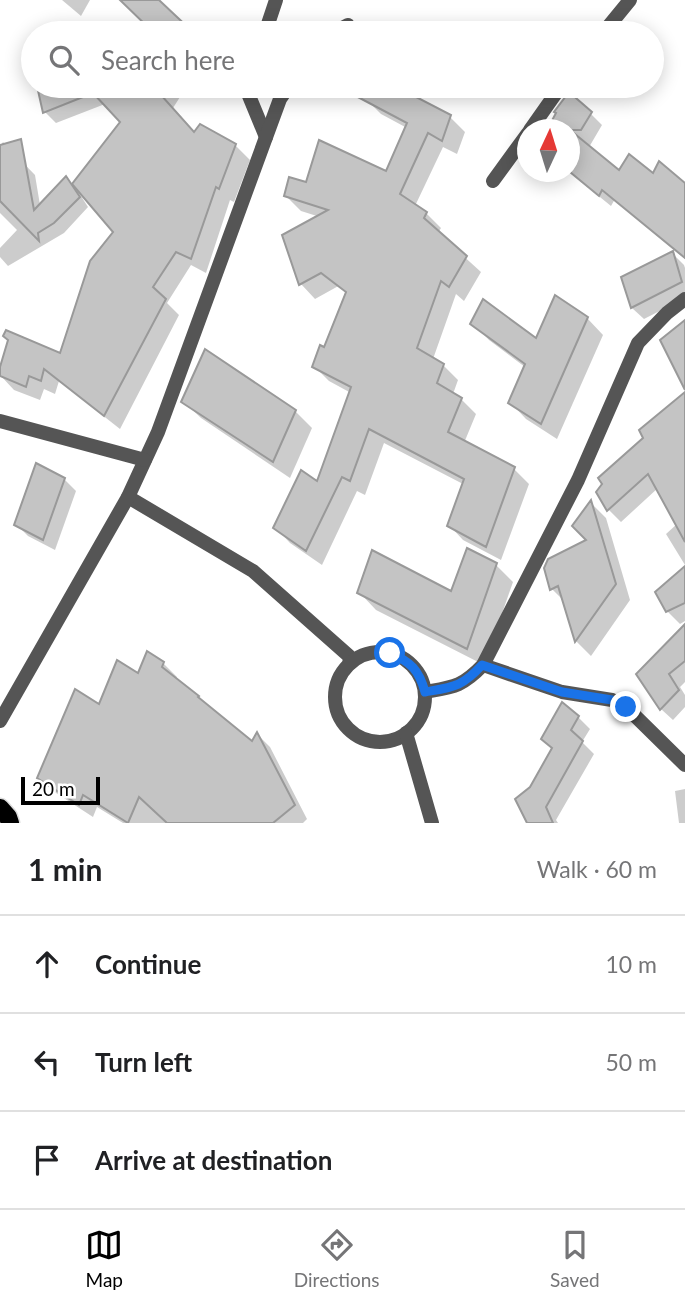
<!DOCTYPE html>
<meta charset="utf-8">
<style>
body{margin:0;font-family:Lato,sans-serif;background:#f6f6f6;color:#202124}
.compass{position:absolute;left:517px;top:119px;width:63px;height:63px;border-radius:50%;background:#fff;box-shadow:0 4px 18px #0003;rotate:4deg}
.scale{position:absolute;left:21px;bottom:18px;width:79px;box-sizing:border-box;padding-left:7px;border:4px solid #000;border-top:0;font-size:19px;line-height:24px;white-space:nowrap;color:#000;-webkit-text-stroke:5px #fff;paint-order:stroke}
.stop{position:absolute;width:21px;height:21px;margin:-16px;border:5px solid #1a73e8;border-radius:50%;background:#fff}
.stop.end{background:#1a73e8;border-color:#fff;box-shadow:0 2px 7px #0008}
.list{margin:0;padding:0;list-style:none}
h2{display:flex;justify-content:space-between;align-items:center;height:91px;margin:0;padding:0 28px;font-size:30px}
h2 small{font-size:23px;font-weight:400;color:#757577}
.list li{display:grid;grid-template-columns:46px 1fr auto;gap:21px;align-items:center;box-sizing:border-box;height:98px;padding:0 28px;border-top:2px solid #e0e0e0}
.list b{display:block;font-size:26px;white-space:nowrap}
.list em{font-size:23px;font-style:normal;color:#757577}
.icon{flex:none;width:38px;height:38px;fill:none;stroke:currentColor;stroke-width:2;stroke-linecap:round;stroke-linejoin:round}
.map{position:relative;flex:none;width:685px;height:823px;overflow:hidden}
.search{position:absolute;background:#fff;box-shadow:0 4px 18px #0003;left:21px;right:21px;top:21px;height:77px;display:flex;align-items:center;gap:18px;box-sizing:border-box;padding:0 24px;border-radius:38px;color:#757577;font-size:26px}
.sheet{height:385px;background:#fff}
nav{display:flex;justify-content:space-around;align-items:center;box-sizing:border-box;height:98px;border-top:2px solid #e0e0e0;background:#fff;font-size:19px;color:#757577}
nav a{display:grid;justify-items:center;gap:4px}
nav .on{color:#000}
.map>svg:first-child{display:block}
</style>
<div class="map">
<svg width="685" height="823" viewBox="0 0 685 823">
<rect width="100%" height="100%" fill="#fff"/>
<g fill="#0003">
<path d="M62 0H90L81 16Z"/>
<path d="M625 24 633 33H617Z"/>
<path d="M74 28 80 33H63Z"/>
<path d="M39 86H99L102 94 108 86H187L173 108 195 134 235 145 250 160 234 202 230 200 206 273 191 265 167 303 179 315 120 429 59 381 55 394 44 389 40 400 14 390 0 375V373L61 355 115 232 81 192 79 193 88 207 64 233 8 266 0 257V248L17 230 0 213V147L3 142 35 175 40 205 66 178 73 185 122 122 105 104 56 123 45 112Z"/>
<path d="M371 86H391L450 117 465 132 457 154 443 147 415 206 426 213 441 228 438 233 481 272 464 301 456 294 433 359 443 365 458 380 453 394 461 399 476 414 464 443 514 469 529 484 501 560 463 540 449 525 463 484 384 443 365 495 357 491 322 565 290 543 276 528 318 484 351 393 329 381 314 366 325 350 351 279 315 299 301 284 284 236 320 217 301 211 286 196 307 184 386 174 407 128 381 114 366 99Z"/>
<path d="M590 113 602 125 585 154 610 175 653 176 685 186V259L626 210 615 199 611 206 569 172 570 130Z"/>
<path d="M672 253 684 265 685 268V298L644 319 632 308 623 278Z"/>
<path d="M587 318 603 335 557 439 526 419 510 402 525 367 489 340 473 323 537 341Z"/>
<path d="M685 394V565L666 534 677 524 658 488 621 522 609 510 598 492Z"/>
<path d="M183 401 295 411 312 428 290 478 201 418Z"/>
<path d="M64 479 76 491 55 550 28 536 16 524Z"/>
<path d="M591 503 606 518 630 600 591 656 576 641 565 602 552 589 546 568 589 541Z"/>
<path d="M496 565 513 582 484 665 376 610 359 592 452 593Z"/>
<path d="M685 568V621L680 624 667 611 657 593Z"/>
<path d="M685 626V682L680 687 685 695V707L673 720 661 709 638 674Z"/>
<path d="M163 663 177 677 175 680 252 744 257 734 270 747 307 819 303 823H123L97 807 93 817 53 791 39 778 100 707 139 675Z"/>
<path d="M578 717 590 729 582 742 594 754 556 820 558 823H529L517 799 532 788Z"/>
<path d="M685 789V823H679L675 791Z"/>
</g>
<g fill="#c4c4c4" stroke="#999" stroke-width="2">
<path d="M120 0H159L194 33H154Z"/>
<path d="M37 86H153L194 132 200 124 236 144 219 189 216 187 191 259 176 252 153 287 166 299 104 416 44 369 41 381 29 376 26 387 0 376V367L8 340 3 336 6 330 60 353 90 261 113 232 72 184 120 122 93 93 43 113Z"/>
<path d="M337 86H395L451 115 442 141 428 133 400 194 427 212 424 218 467 256 449 287 441 281 417 348 444 364 437 383 462 398 448 432 515 467 486 547 447 526 464 479 369 429 350 481 342 477 306 551 273 528 301 470 317 481 351 387 312 367 320 345 324 347 346 292 321 273 299 285 282 235 328 210 284 196 289 177 306 182 319 140 386 171 407 123Z"/>
<path d="M569 92 592 112 581 130H547L556 113 554 112Z"/>
<path d="M570 130 619 170 629 154 653 173 659 161 685 183V258L602 190 599 196 570 172Z"/>
<path d="M21 139 34 210 66 176 80 197 54 223 38 233 39 241 0 201V145Z"/>
<path d="M673 251 682 282 631 308 621 277Z"/>
<path d="M555 295 588 317 541 424 508 403 525 364 470 324 483 299 536 338Z"/>
<path d="M685 320V390L660 340Z"/>
<path d="M205 349 296 410 273 462 181 402Z"/>
<path d="M685 392V542L648 474 607 511 596 492 602 484 598 478 643 438 639 430Z"/>
<path d="M36 463 65 478 43 540 14 525Z"/>
<path d="M591 500 616 584 575 642 558 586 550 590 544 568 548 559 586 540 572 526Z"/>
<path d="M467 548 497 563 467 649 357 593 372 550 451 591Z"/>
<path d="M685 566V603L666 612 655 592Z"/>
<path d="M685 624V661L669 674 679 690 660 710 636 674Z"/>
<path d="M147 651 164 662 162 667 199 696 198 697 252 741 257 732 295 805 273 823H167L139 797 128 823 83 795 79 805 37 778 75 689 99 704 117 660 138 673Z"/>
<path d="M562 702 579 716 571 730 583 741 546 807 553 823H527L515 799 530 787 552 748 541 739Z"/>
</g>
<g fill="none" stroke-linecap="round" stroke-linejoin="round">
<g stroke="#dbdbdb" stroke-width="21">
<path id="primary" d="M0 808 8 817 10 823"/>
</g>
<g stroke="#555" stroke-width="14">
<path d="M265 33 276 0"/>
<path d="M333 33 348 25"/>
<path d="M603 33 630 0"/>
<path d="M248 86 247 91 266 137"/>
<path d="M530 130 561 86"/>
<path d="M493 181 528 133"/>
<path d="M128 497 253 571 349 656 350 663"/>
<circle cx="380" cy="697" r="45"/>
<path d="M483 665 562 692 612 700 626 707 685 765"/>
<path d="M425 692C453 687 462 687 483 665L578 480 638 343 667 313 685 299"/>
<path d="M0 721 128 497 158 432 280 99 289 86"/>
<path d="M406 733 432 823"/>
</g>
<path stroke="#555" stroke-width="14" d="M0 421 145 460"/>
<use href="#primary" stroke="#000" stroke-width="18"/>
</g>
<g fill="none" stroke-linecap="round" stroke-linejoin="round">
<path stroke="#1a73e8" stroke-width="9" d="M390 653C411 662 419 670 425 692 453 687 462 687 482 665L562 692 612 700 626 707"/>
</g>
</svg>
<svg class="compass" viewBox="-18 -18 36 36"><path d="M0-13l5 13h-10z" fill="#e53935"/><path d="M0 13l5-13h-10z" fill="#757577"/></svg>
<div class="scale">20 m</div>
<div class="stop" style="left:390px;top:653px"></div>
<div class="stop end" style="left:626px;top:707px"></div>
<div class="search"><svg class="icon" aria-label="search" viewBox="0 0 24 24"><circle cx="10" cy="10" r="6"/><path d="M15 15l6 6"/></svg>Search here</div>
</div>
<section class="sheet">
<h2>1 min<small>Walk · 60 m</small></h2>
<ul class="list">
<li><svg class="icon" aria-label="ahead" viewBox="0 0 24 24"><path d="M12 20V5M6 11l6-6 6 6"/></svg><div><b>Continue</b></div><em>10 m</em></li>
<li><svg class="icon" aria-label="left" viewBox="0 0 24 24"><path d="M17 20v-9H6M10 6l-5 5 5 5"/></svg><div><b>Turn left</b></div><em>50 m</em></li>
<li><svg class="icon" aria-label="arrive" viewBox="0 0 24 24"><path d="M6 21V4h12l-3 4 3 4H6"/></svg><div><b>Arrive at destination</b></div></li>
</ul>
</section>
<nav>
<a class="on"><svg class="icon" aria-label="map" viewBox="0 0 24 24"><path d="M3 6l6-2 6 2 6-2v14l-6 2-6-2-6 2zM9 4v14M15 6v14"/></svg>Map</a>
<a><svg class="icon" aria-label="directions" viewBox="0 0 24 24"><path d="M12 3l9 9-9 9-9-9zM9 14v-3h6M13 9l2 2-2 2"/></svg>Directions</a>
<a><svg class="icon" aria-label="saved" viewBox="0 0 24 24"><path d="M7 4h10v16l-5-4-5 4z"/></svg>Saved</a>
</nav>
